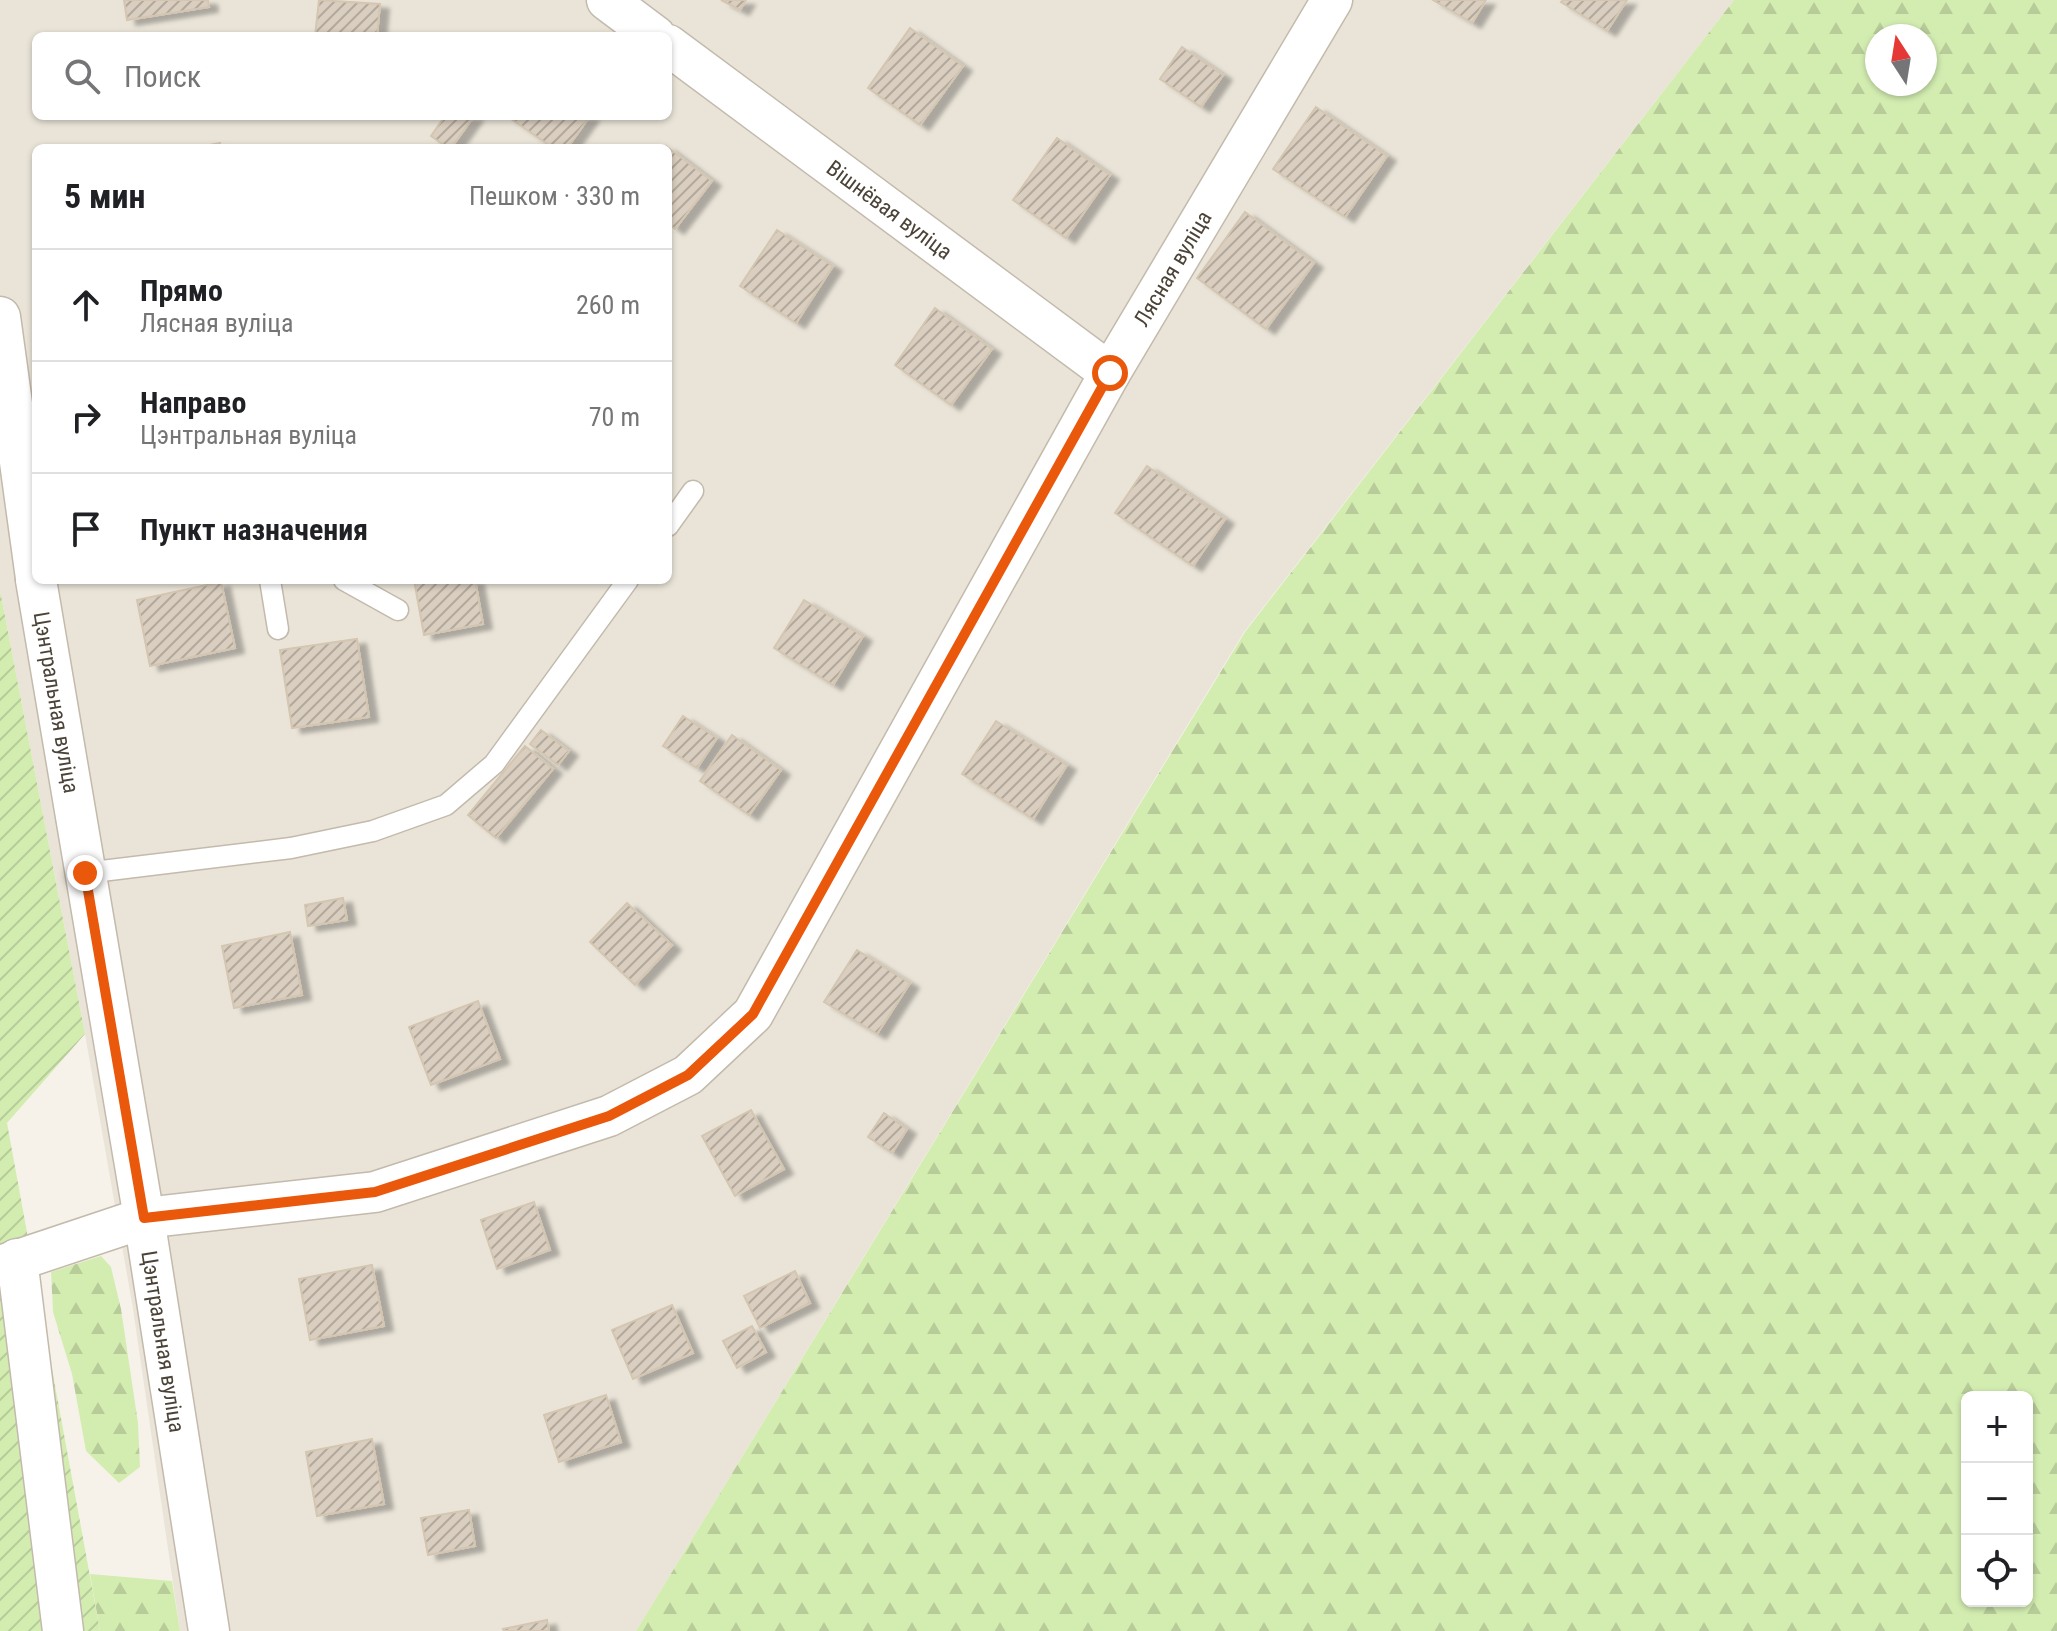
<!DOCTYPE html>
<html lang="ru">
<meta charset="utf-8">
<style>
body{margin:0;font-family:"Roboto Condensed",sans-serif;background:#f6f6f6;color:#202124}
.controls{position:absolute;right:24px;bottom:24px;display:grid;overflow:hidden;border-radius:12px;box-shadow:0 2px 6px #0004}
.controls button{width:72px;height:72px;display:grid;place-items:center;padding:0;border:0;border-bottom:2px solid #e0e0e0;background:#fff;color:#202124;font:40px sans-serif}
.compass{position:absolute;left:1865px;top:24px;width:72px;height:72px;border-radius:50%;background:#fff;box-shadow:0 2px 6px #0004;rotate:348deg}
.stop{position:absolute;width:24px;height:24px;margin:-18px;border:6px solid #ea580c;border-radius:50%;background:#fff}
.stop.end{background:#ea580c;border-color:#fff;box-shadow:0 2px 8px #0008}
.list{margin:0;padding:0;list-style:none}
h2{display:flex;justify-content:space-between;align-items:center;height:104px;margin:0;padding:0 32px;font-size:34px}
h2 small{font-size:26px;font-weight:400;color:#757577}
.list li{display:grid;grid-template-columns:52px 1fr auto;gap:24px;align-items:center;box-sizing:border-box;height:112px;padding:0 32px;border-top:2px solid #e0e0e0}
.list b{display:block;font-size:30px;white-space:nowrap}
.list p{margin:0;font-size:26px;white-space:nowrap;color:#757577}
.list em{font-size:26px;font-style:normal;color:#757577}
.icon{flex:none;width:44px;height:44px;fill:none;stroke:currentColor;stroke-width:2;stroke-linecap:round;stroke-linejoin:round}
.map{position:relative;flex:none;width:2057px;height:1631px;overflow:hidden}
.search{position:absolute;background:#fff;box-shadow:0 2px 6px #0004;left:32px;top:32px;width:640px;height:88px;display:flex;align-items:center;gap:20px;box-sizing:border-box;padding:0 28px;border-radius:12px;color:#757577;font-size:30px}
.panel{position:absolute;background:#fff;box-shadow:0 2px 6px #0004;left:32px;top:144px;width:640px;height:440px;border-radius:12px}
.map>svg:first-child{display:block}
</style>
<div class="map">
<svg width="2057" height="1631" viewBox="0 0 2057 1631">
<defs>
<pattern id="forest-firs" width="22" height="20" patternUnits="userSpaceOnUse" patternTransform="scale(2)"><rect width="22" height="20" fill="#d3edb1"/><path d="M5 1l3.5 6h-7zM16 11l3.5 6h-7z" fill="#b7cc99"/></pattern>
<pattern id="garden-furrows" width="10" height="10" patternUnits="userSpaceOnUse" patternTransform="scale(2)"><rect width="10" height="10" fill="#d3edb1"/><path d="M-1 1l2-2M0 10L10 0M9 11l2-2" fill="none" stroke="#b7cc99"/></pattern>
<pattern id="building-hatch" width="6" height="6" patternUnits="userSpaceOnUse" patternTransform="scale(2)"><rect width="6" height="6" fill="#d9cebf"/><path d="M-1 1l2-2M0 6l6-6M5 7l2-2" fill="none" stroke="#b2a99c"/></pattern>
<filter id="shadow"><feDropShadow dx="9" dy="5" stdDeviation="2" flood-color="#0004"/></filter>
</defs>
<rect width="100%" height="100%" fill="#f6f2ea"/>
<path fill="#eae4d8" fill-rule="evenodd" d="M0 0H1734L1244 632 636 1631H180L133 1309 85 1034 0 590ZM36 36H668V116H36ZM36 148H668V580H36Z"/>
<g fill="url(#forest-firs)" fill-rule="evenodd">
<path d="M1734 0H2057V1631H636L1245 632ZM1877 36H1925V84H1877ZM1967 1397H2027V1601H1967Z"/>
<path d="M101 1256 111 1267 121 1309 138 1423 140 1467 119 1483 86 1451 72 1374 53 1312 51 1272Z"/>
<path d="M90 1574 172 1581 180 1631H100Z"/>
</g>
<path fill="url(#garden-furrows)" d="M0 590 85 1034 7 1123 100 1631H0Z"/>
<g fill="url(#building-hatch)" stroke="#d4c6b1" stroke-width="2" filter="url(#shadow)">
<path d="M124 0H208L209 7 127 20Z"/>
<path d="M319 0 380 4 377 36H315Z"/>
<path d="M721 0H746L740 10Z"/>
<path d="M1433 0H1486L1472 23Z"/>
<path d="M1563 0H1627L1607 31 1561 2Z"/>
<path d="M910 28 963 66 920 125 868 88Z"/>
<path d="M1182 47 1223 75 1201 107 1160 79Z"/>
<path d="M1316 107 1387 156 1345 217 1273 169Z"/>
<path d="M445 116H474L451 148H448L431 136Z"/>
<path d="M507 116H590L567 148H553Z"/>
<path d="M1057 138 1110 175 1066 238 1013 200Z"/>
<path d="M220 143 221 148H195Z"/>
<path d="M666 146 712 181 675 229 668 224V148H665Z"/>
<path d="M1245 212 1314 263 1266 329 1197 278Z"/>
<path d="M777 230 833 266 796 323 740 286Z"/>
<path d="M935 308 992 349 951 405 895 365Z"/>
<path d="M1147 466 1225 519 1193 566 1115 513Z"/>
<path d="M414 580H475L483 624 424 635Z"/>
<path d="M221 582 235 648 150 666 137 600Z"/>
<path d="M804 600 863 636 833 685 774 648Z"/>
<path d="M357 639 369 717 292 728 280 650Z"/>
<path d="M683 716 717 738 697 768 663 746Z"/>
<path d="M996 721 1067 765 1033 819 962 774Z"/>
<path d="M541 730 569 751 558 765 530 744Z"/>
<path d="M732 735 781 770 749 815 700 781Z"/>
<path d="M525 746 553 769 496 838 468 815Z"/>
<path d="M343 898 347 920 308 926 305 905Z"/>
<path d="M627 903 672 945 635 985 590 942Z"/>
<path d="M290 932 302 995 234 1008 222 946Z"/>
<path d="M857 950 910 983 877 1034 824 1002Z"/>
<path d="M478 1001 500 1059 431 1085 409 1027Z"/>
<path d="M751 1110 784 1169 735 1196 702 1136Z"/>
<path d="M884 1113 907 1129 892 1153 868 1137Z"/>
<path d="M534 1202 550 1250 497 1269 481 1220Z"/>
<path d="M372 1265 384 1326 310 1340 299 1279Z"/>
<path d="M795 1271 810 1303 760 1328 744 1296Z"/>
<path d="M672 1305 693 1353 633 1379 612 1330Z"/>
<path d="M752 1326 766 1352 737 1368 723 1341Z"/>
<path d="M606 1395 621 1442 559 1462 544 1415Z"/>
<path d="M372 1439 384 1504 317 1516 306 1452Z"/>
<path d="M469 1510 475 1546 428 1555 421 1518Z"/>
<path d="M547 1620 549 1631H504L503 1629Z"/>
</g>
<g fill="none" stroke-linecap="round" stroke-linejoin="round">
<g stroke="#c3baac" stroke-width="23">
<g id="service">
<path d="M668 526 693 491"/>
<path d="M270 580 278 629"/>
<path d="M344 580 398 610"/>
<path d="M85 873 291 848 373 831 446 805 494 764 628 580"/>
</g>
</g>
<g stroke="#c3baac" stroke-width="43">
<g id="minor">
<path d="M607 0 655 36"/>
<path id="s1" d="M668 45 1110 373"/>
<path d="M0 317 36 578"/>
<path id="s2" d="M36 580 144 1218 209 1631"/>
<path d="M17 1259 63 1631"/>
<path id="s3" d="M0 1266 144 1218 375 1192 609 1116 688 1075 753 1014 1110 373 1332 0"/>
</g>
</g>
<use href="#service" stroke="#fff" stroke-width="20"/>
<use href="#minor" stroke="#fff" stroke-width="40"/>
</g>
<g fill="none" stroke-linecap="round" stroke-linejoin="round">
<path stroke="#ea580c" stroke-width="10" d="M85 873 144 1218 375 1192 609 1116 688 1075 753 1014 1110 373"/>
</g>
<g text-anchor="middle" stroke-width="8" stroke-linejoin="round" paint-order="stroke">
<g font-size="22" fill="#4b4337" stroke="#fff">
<text dy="8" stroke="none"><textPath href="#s1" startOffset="276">Вішнёвая вуліца</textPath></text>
<text dy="8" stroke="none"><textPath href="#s3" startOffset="1664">Лясная вуліца</textPath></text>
<text dy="8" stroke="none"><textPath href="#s2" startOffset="124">Цэнтральная вуліца</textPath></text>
<text dy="8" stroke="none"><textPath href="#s2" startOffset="772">Цэнтральная вуліца</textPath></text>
</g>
</g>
</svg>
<div class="controls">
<button>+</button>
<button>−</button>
<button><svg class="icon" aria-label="locate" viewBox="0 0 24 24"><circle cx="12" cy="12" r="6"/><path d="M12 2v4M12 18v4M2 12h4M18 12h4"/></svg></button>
</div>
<svg class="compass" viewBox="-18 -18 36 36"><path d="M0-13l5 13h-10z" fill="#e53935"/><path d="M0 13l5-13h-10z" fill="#757577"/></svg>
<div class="stop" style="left:1110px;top:373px"></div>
<div class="stop end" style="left:85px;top:873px"></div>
<div class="search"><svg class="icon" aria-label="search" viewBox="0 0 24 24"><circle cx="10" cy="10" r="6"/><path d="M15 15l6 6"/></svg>Поиск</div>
<section class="panel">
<h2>5 мин<small>Пешком · 330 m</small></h2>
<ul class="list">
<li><svg class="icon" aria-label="ahead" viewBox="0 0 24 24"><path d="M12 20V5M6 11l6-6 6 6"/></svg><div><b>Прямо</b><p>Лясная вуліца</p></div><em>260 m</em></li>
<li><svg class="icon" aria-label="right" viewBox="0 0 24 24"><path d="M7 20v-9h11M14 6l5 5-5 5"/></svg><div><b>Направо</b><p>Цэнтральная вуліца</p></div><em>70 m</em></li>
<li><svg class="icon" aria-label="arrive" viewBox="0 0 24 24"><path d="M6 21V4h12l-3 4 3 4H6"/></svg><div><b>Пункт назначения</b></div></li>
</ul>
</section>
</div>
